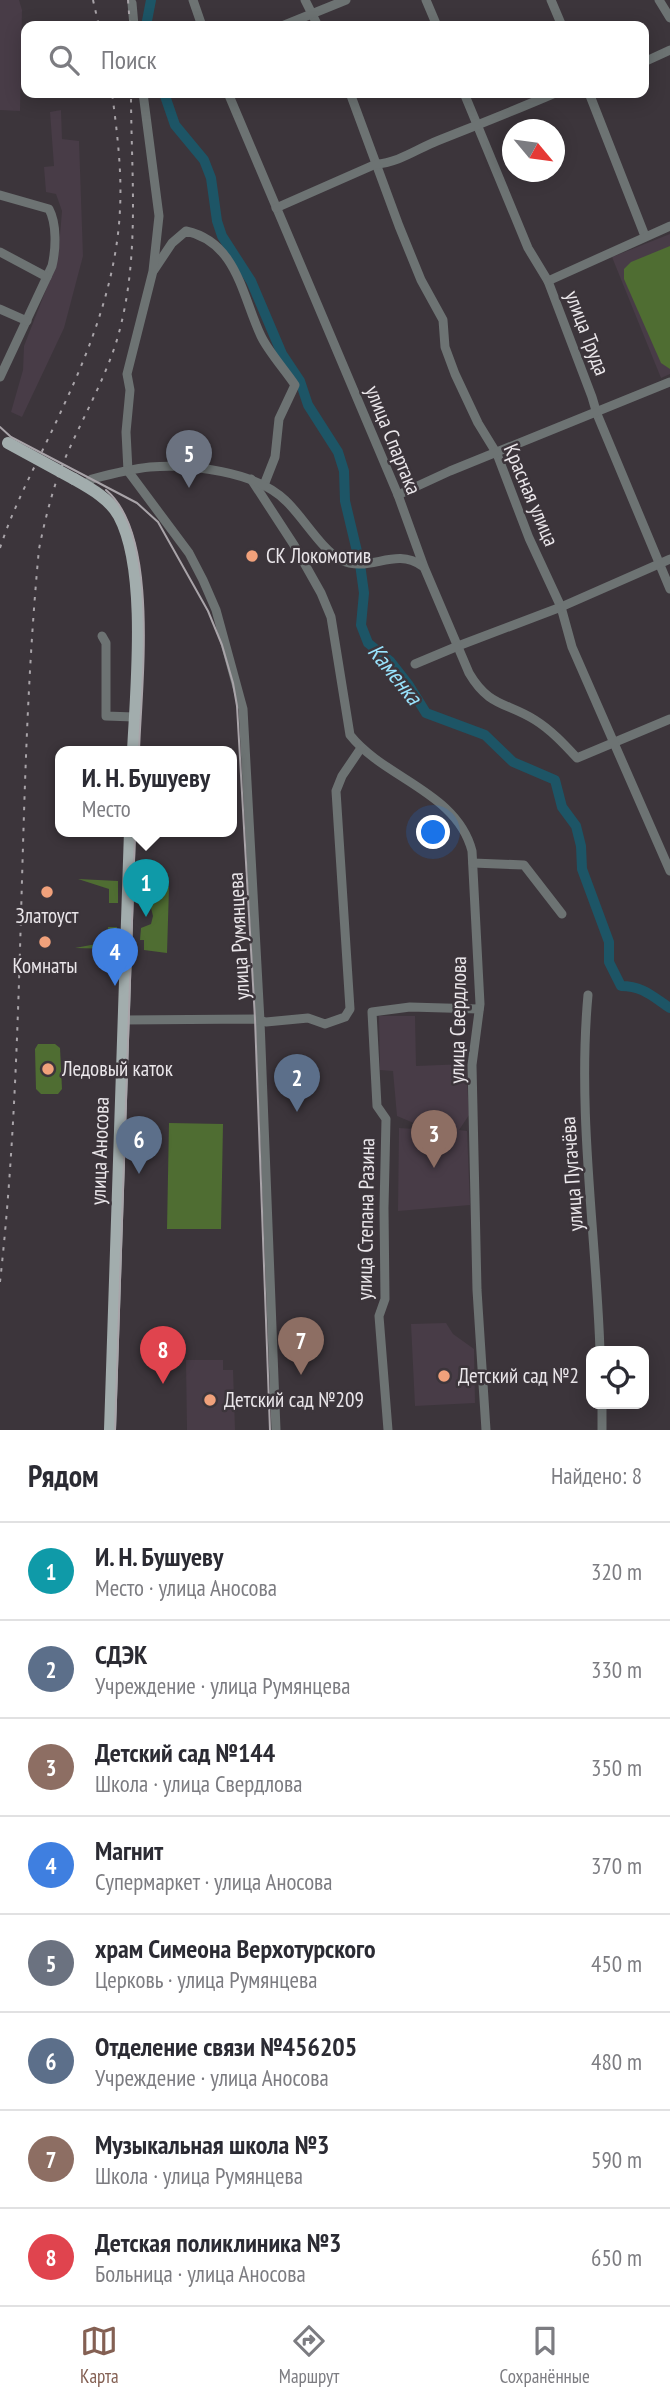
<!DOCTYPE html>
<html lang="ru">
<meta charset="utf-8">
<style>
body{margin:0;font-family:"PT Sans Narrow",sans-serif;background:#f2f2f3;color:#2b2b33}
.controls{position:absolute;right:21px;bottom:21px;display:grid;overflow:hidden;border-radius:14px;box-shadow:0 4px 18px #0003}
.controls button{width:63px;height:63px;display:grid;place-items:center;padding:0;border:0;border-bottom:2px solid #e1e1e2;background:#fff;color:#2b2b33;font:35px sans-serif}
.compass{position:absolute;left:502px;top:119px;width:63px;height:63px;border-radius:50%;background:#fff;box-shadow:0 4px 18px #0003;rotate:119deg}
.you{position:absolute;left:434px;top:833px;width:24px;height:24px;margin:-18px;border:5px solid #fff;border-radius:50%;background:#1a73e8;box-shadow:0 0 0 10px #1a73e833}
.badge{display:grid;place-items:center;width:46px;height:46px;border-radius:50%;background:#846053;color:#fff;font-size:23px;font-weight:700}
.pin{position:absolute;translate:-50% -58px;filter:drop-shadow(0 2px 4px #0008)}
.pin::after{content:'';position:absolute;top:37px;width:24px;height:21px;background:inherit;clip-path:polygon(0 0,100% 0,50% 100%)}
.popup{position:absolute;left:55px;top:746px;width:182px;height:91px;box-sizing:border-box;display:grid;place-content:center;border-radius:14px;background:#fff;filter:drop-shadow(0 2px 5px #0005);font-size:23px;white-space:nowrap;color:#7c7c81}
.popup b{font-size:26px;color:#2b2b33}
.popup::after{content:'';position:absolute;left:50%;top:100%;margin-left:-14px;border:14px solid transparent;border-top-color:#fff}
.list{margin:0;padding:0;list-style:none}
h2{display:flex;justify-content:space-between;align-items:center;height:91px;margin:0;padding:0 28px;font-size:30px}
h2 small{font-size:23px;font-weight:400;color:#7c7c81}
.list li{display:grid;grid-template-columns:46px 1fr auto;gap:21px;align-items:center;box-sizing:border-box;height:98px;padding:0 28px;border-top:2px solid #e1e1e2}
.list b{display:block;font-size:26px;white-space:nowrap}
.list p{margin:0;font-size:23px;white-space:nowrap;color:#7c7c81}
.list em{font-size:23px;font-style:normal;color:#7c7c81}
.icon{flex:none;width:38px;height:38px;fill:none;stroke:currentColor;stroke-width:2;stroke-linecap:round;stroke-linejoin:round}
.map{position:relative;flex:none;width:670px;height:1430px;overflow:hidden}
.search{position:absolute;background:#fff;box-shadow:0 4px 18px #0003;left:21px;right:21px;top:21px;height:77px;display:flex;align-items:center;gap:18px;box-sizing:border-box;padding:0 24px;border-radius:14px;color:#7c7c81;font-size:26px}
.sheet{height:875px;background:#fff}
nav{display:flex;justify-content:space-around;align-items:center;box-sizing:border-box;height:98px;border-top:2px solid #e1e1e2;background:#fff;font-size:19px;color:#7c7c81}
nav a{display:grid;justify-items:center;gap:4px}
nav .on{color:#846053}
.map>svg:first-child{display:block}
</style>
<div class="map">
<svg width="670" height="1430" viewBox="0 0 670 1430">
<rect width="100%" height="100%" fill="#3c353b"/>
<g fill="#483c47">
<path d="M0 0H19L22 10 20 111 0 110Z"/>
<path d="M61 110 62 139 79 141 83 256 64 328 22 417 11 412 23 370 24 346 58 259 62 211 56 194 46 192 44 167 54 166 50 112Z"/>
<path d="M670 234V374L661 378 612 257Z"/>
<path d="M379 1016H415L416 1066 466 1064 469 1115 459 1130 467 1131 470 1205 398 1211 399 1128 416 1129V1124L397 1116 393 1071 380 1070Z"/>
<path d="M446 1323 453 1334 474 1349 475 1403 415 1406 411 1324Z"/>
<path d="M186 1360H223V1370H233L235 1430H187Z"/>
</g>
<g fill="#4f6d32">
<path d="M670 246V369L661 363 624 279V269L631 262Z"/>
<path d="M78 879 118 881V903H109V889Z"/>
<path d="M143 886 169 887 167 953 144 950V940H140L141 928 151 924 153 916 151 908 142 904Z"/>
<path d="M108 927H117L116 949 75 948 107 942Z"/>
<path d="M38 1044H55L60 1048 62 1089 58 1094H41L36 1089 35 1049Z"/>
<path d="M169 1123 223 1124 221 1229H167Z"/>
</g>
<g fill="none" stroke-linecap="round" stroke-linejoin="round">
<g stroke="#1d5566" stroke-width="10">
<path d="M146 26 151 0"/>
<path d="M164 93 175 125 204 160 211 178 217 221 222 236 251 281 282 354 300 381 308 405 338 452 344 471 345 501 360 564 364 593 361 625 368 643 390 661 408 684 426 713 485 735 513 762 555 780 562 807 576 826 581 846 582 869 609 942V962L621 986C643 986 653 997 670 1008"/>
</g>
<g stroke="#6d7373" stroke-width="9">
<path d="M193 0 202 26"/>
<path d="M305 0 318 26"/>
<path d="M426 0 437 26"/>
<path d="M551 0 562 26"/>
<path d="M659 0 670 18"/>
<path d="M132 3 134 26"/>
<path d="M282 26 346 0"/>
<path d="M644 62 670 50"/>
<path d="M228 93 398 495 424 567 469 673C489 707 506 702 535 720 551 730 564 744 577 758L670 719"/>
<path d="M350 93 399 226 421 280 443 320 445 347 455 374 478 423 497 454 529 538 561 607 572 647 670 871"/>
<path d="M464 93 528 248 548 281 592 397 597 414 670 589"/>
<path d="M589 93 645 236"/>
<path d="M0 195 49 209C57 224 56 249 52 266L0 377"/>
<path d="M276 208 376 164C398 163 417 149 437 141 477 125 516 110 555 93"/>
<path d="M0 252 47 277"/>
<path d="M154 270 172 243 186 231C237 242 242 296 261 336 268 351 285 370 295 385L279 419 275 457 264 485"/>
<path d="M548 281 670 226"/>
<path d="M0 309 27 321"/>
<path d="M128 471 189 553 203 580 216 610 243 709 260 1021 276 1430"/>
<path d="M128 471 126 432 130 390 127 374 153 271 159 216 143 93"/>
<path d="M251 479 294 545 321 593 331 617 350 735C385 779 457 792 472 851L480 1004 472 1065 477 1290 486 1430"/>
<path d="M85 485 92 479C111 474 130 469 150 467 190 464 256 471 286 501 303 517 321 549 341 560 369 574 395 546 422 566"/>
<path d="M398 495 450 471 670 382"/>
<path d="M102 636 106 643V716L134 717"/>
<path d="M415 664 458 646 561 607 670 559"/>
<path d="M473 863 524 865 562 914"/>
<path d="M588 995C577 1114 596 1232 600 1351"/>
<path d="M124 1020 255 1019 266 1022 308 1018 325 1024 345 1017 350 1009 336 791 342 776 361 748"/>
<path d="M602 1404V1430"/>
<path d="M388 1430 379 1316 385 1299 384 1208 386 1119 377 1106 372 1012 410 1007 479 1009"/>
</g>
<g stroke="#a2adad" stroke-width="12">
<path d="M74 479C90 488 110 499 119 516 148 570 136 689 133 751"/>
<path d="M110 1430 130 831"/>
</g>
<g stroke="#a9a4a9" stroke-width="2">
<path d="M0 427 11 437 137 503 158 522 208 611 222 645 233 683 237 706 255 1019 270 1430"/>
<path d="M106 490C160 535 141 686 139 751"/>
<path d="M115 1430 135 831"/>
</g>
<g stroke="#a9a4a9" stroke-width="2" stroke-dasharray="3.5 7" stroke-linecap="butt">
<path d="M93 0 99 26"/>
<path d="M128 0 130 26"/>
<path d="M0 548C16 499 42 454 63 407 92 345 117 278 120 209 122 171 117 131 112 93"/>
<path d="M0 1282C27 1038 16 792 39 549 44 524 50 500 58 476 75 431 101 389 116 343 141 261 131 177 131 93"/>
</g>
<path stroke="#a2adad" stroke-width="12" d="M8 443 74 479"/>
</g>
<g fill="#f1a17b" stroke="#3c353b" stroke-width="2.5">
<circle cx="252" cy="556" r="7"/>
<circle cx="47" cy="892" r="7"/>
<circle cx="45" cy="942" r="7"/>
<circle cx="48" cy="1069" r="7"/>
<circle cx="444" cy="1376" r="7"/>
<circle cx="210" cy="1400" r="7"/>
</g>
<g text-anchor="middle" stroke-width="5" stroke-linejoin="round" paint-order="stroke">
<g font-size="21" fill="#eae6ea" stroke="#3c353b">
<text transform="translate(587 333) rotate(69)" y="7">улица Труда</text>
<text transform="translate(393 440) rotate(68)" y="7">улица Спартака</text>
<text transform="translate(531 495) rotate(67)" y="7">Красная улица</text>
<text transform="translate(239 936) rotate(-93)" y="7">улица Румянцева</text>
<text transform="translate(458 1020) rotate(-89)" y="7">улица Свердлова</text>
<text transform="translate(100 1151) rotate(-88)" y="7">улица Аносова</text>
<text transform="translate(572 1174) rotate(-94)" y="7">улица Пугачёва</text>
<text transform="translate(366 1219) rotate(-89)" y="7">улица Степана Разина</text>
</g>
<g font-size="21" fill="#eae6ea" stroke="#3c353b" text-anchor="start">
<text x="266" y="563">СК Локомотив</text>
<text x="47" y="923" text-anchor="middle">Златоуст</text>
<text x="45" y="973" text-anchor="middle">Комнаты</text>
<text x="62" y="1076">Ледовый каток</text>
<text x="458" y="1383">Детский сад №2</text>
<text x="224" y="1407">Детский сад №209</text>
</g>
<g font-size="23" font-style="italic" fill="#99e3fd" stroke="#3c353b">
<text transform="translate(395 674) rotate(51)" y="8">Каменка</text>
</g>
</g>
</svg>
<div class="controls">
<button><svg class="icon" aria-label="locate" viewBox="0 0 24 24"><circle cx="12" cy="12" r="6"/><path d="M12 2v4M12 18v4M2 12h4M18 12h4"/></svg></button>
</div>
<svg class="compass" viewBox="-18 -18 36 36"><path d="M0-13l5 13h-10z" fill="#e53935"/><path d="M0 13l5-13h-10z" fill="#7c7c81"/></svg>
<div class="you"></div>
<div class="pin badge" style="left:146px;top:917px;background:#0f9aa8">1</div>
<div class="popup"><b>И. Н. Бушуеву</b>Место</div>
<div class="pin badge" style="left:297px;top:1112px;background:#5c6f8a">2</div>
<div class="pin badge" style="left:434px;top:1168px;background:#8d6e63">3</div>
<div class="pin badge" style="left:115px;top:986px;background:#3f7fe0">4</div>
<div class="pin badge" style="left:189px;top:488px;background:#6b7280">5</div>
<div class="pin badge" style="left:139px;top:1174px;background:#5c6f8a">6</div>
<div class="pin badge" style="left:301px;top:1375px;background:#8d6e63">7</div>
<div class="pin badge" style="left:163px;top:1384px;background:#e0444e">8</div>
<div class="search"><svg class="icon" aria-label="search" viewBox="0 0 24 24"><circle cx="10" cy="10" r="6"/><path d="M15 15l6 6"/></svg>Поиск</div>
</div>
<section class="sheet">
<h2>Рядом<small>Найдено: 8</small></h2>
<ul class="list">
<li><span class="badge" style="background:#0f9aa8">1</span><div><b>И. Н. Бушуеву</b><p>Место · улица Аносова</p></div><em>320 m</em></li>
<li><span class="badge" style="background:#5c6f8a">2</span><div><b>СДЭК</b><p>Учреждение · улица Румянцева</p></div><em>330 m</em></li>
<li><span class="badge" style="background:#8d6e63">3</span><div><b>Детский сад №144</b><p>Школа · улица Свердлова</p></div><em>350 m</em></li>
<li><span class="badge" style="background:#3f7fe0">4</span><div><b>Магнит</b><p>Супермаркет · улица Аносова</p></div><em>370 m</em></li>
<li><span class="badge" style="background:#6b7280">5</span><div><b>храм Симеона Верхотурского</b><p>Церковь · улица Румянцева</p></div><em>450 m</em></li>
<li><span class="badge" style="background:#5c6f8a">6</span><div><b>Отделение связи №456205</b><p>Учреждение · улица Аносова</p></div><em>480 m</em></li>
<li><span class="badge" style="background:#8d6e63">7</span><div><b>Музыкальная школа №3</b><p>Школа · улица Румянцева</p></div><em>590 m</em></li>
<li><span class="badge" style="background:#e0444e">8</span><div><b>Детская поликлиника №3</b><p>Больница · улица Аносова</p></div><em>650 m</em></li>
</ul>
</section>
<nav>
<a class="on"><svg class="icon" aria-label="map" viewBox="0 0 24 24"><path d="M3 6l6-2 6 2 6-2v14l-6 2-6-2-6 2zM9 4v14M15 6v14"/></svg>Карта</a>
<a><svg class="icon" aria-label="directions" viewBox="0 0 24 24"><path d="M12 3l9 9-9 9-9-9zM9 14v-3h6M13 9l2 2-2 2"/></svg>Маршрут</a>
<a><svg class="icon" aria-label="saved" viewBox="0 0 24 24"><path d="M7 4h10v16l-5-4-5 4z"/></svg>Сохранённые</a>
</nav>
